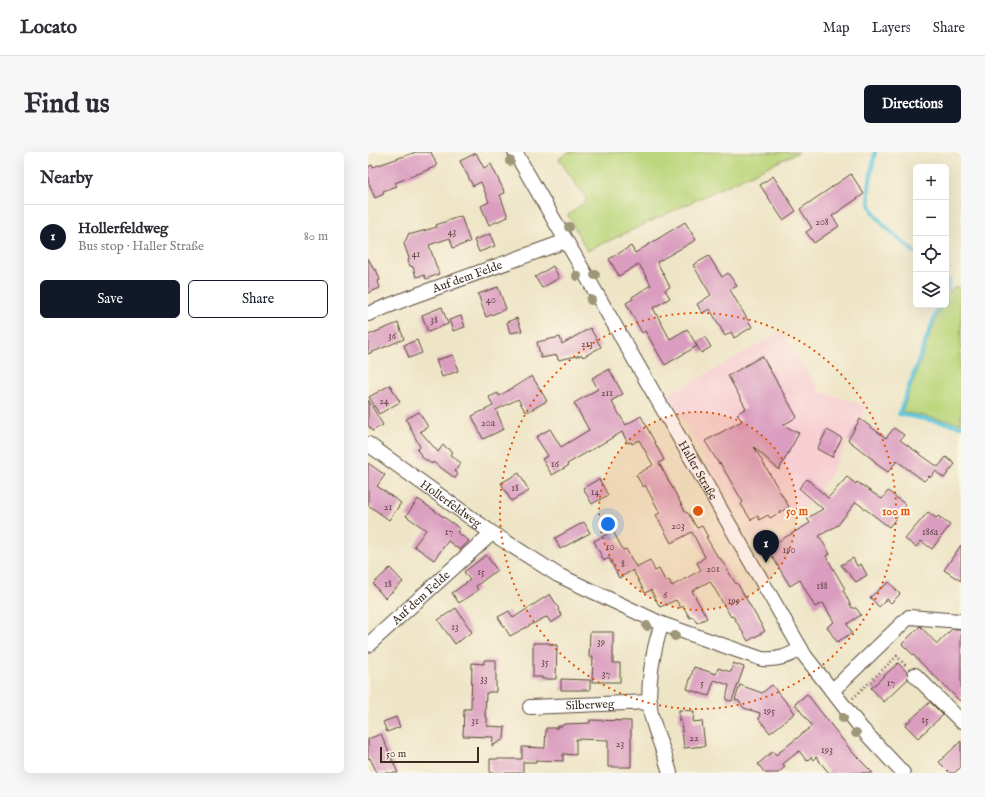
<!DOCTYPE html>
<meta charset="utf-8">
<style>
body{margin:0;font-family:"IM FELL English",serif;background:#f7f7f7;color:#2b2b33}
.controls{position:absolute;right:12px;top:12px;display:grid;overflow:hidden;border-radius:6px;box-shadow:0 4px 16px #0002}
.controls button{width:36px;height:36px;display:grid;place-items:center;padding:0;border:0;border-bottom:1px solid #e1e1e2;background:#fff;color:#2b2b33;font:20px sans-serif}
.scale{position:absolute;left:12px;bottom:10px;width:99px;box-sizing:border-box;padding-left:4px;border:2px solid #3b2a1e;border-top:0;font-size:11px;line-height:14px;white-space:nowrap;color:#3b2a1e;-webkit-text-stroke:3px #fcf5e5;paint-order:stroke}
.you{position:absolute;left:240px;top:372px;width:14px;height:14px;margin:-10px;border:3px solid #fff;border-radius:50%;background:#1a73e8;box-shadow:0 0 0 6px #1a73e833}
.badge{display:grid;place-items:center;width:26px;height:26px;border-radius:50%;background:#111827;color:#fff;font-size:13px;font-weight:700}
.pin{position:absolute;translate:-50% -33px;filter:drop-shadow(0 1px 2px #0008)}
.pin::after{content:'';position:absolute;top:21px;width:14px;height:12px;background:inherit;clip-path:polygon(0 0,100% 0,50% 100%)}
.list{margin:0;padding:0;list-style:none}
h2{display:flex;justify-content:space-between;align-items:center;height:52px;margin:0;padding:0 16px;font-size:17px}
h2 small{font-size:13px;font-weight:400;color:#7c7c81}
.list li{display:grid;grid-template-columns:26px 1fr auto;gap:12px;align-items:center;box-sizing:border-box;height:64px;padding:0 16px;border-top:1px solid #e1e1e2}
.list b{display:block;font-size:15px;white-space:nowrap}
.list p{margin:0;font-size:13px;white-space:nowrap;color:#7c7c81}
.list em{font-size:13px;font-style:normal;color:#7c7c81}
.actions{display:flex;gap:8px;padding:12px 16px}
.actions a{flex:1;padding:9px 0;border:1px solid #111827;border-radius:6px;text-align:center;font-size:14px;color:#111827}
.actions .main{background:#111827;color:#fff}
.icon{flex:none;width:22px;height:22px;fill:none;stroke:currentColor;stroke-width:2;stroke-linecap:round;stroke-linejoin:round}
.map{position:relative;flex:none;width:593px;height:621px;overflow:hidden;border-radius:6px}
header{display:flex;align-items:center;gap:24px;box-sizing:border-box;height:56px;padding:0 20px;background:#fff;border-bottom:1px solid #e1e1e2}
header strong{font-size:19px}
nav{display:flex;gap:22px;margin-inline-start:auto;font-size:14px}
.intro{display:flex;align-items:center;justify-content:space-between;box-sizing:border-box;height:96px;padding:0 24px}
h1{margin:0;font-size:28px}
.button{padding:10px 18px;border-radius:6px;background:#111827;color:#fff;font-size:14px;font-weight:700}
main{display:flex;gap:24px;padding:0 24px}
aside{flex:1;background:#fff;border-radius:6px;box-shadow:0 4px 16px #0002}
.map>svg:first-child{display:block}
</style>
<header>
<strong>Locato</strong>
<nav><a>Map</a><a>Layers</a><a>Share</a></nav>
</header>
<div class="intro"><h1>Find us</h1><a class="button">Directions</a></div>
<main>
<aside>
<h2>Nearby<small></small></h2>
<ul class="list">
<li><span class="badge">1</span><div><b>Hollerfeldweg</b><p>Bus stop · Haller Straße</p></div><em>80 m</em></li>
</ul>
<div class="actions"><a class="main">Save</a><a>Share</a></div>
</aside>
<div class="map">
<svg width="593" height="621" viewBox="0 0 593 621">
<rect width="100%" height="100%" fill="#fcf5e5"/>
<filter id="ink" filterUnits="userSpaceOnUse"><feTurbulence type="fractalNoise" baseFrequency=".025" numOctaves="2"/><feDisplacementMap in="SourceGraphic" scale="8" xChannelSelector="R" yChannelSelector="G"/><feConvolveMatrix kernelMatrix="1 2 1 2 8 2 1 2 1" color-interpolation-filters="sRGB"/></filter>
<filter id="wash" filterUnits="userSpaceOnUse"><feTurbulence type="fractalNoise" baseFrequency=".012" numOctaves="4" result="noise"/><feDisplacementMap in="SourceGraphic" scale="16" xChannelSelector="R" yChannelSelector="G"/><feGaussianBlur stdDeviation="0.9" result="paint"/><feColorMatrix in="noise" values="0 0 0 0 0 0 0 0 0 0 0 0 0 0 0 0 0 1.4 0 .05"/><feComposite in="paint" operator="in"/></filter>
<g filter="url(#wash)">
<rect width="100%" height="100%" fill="#eee5c7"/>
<path fill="#f7cfd3" d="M413 180 452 240 499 254 459 328 426 368 386 392 301 243Z"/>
<g fill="#bbd67c" stroke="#7b804d">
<path d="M200 0H431L219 99 200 63 219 48 191 7Z"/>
<path d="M591 134 593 136V271L534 260 573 153H578V143L585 136Z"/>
</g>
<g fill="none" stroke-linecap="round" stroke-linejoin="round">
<g stroke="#5fc7dc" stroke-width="4">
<path d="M507 0C505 14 497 41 503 55 510 72 534 89 548 101"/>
<path d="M578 126 581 129 580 136 578 138"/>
<path d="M571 153 531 262 593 274"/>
</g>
</g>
<g id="blocks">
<g fill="#da9cbf">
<path d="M48 0H63L69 14 27 31 29 34 15 39 16 42 7 46 0 29V15L4 13 5 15Z"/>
<path d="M108 1 116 16 123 12 137 41 132 43 140 65 121 73 113 54 121 50 113 30 105 34 92 9Z"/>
<path d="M483 22 496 42 464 64 471 74 446 91 438 80 444 76 432 57Z"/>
<path d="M405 24 428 59 415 68 392 33Z"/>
<path d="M93 64 102 90 85 96 82 86 61 93 71 122 58 127 56 123 48 125 45 115 42 114 40 109 41 106 36 92 41 81 44 82 69 75 68 73Z"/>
<path d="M317 70 328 88 289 110 302 135 297 138 302 146 285 156 302 187 319 177 329 194 297 213 277 179 274 181 258 151 265 147 264 145 283 133 271 112 251 124 241 107 263 94 267 101Z"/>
<path d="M122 82 127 94 111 100 106 88Z"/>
<path d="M341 104 354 125 360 121 369 134 362 138 384 175 366 186 363 180 357 184 342 157 334 161 329 152 343 143 325 113Z"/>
<path d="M0 106 6 118 8 117 12 128 10 129 12 136 0 141Z"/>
<path d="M185 114 191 126 174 136 167 125Z"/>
<path d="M130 135 138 157 118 165 110 142Z"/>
<path d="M74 155 80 172 60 180 54 163Z"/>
<path d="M93 164 97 175 85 179 81 168Z"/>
<path d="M149 166 154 179 142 181 139 170Z"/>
<path d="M30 171 36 187 0 202V183Z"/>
<path d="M222 176 233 195 215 205 214 203 190 208 189 203 173 206 169 190 192 185 194 192Z"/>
<path d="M337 185 343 195 333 201 327 191Z"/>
<path d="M49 188 54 201 41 206 36 193Z"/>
<path d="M85 203 90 219 74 225 68 208Z"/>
<path d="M394 204 429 265 415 273 431 281 411 318 386 295 421 355 402 366 400 363 391 368 390 364 383 368 373 352 375 350 352 311 351 312 337 289 374 269 369 262 378 256 360 224Z"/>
<path d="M241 217 255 242 243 249 258 273 273 264 296 308 291 311 318 361H320L329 376 334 374 340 385H338L351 407 352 406 368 432 369 431 397 479 380 489 365 464 363 465 342 429 324 439 339 466 329 471 325 465 322 466 315 454 313 456 308 448 292 455 283 438 277 441 265 418 251 426 241 406 236 409 226 389 245 379 255 398 258 397 268 415 282 408 287 419 291 417 298 430 301 428 304 434 333 418 329 411 337 405 324 380 303 391 288 363 292 361 277 333 275 335 268 323 285 313 271 288 264 292 263 290 260 291 254 280 199 312 200 314 184 323 174 307 180 304 168 285 182 277 193 295 221 278 206 251 230 237 224 226Z"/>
<path d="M164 224 179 249 161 259H157L150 247 128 258 136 277 115 287 104 264 125 254 121 245 130 241 131 244Z"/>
<path d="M22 233 32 250 11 262 1 245Z"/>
<path d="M0 248 15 273 4 279 0 273Z"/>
<path d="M51 260 60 275 52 279 70 300 75 293 84 300 82 303 93 311 87 319 90 323 87 326 65 310 64 312 52 304 53 303 49 298 52 295 38 267Z"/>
<path d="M492 267 518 286 526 276 536 283 532 288 570 315 578 305 587 312 576 326 567 319 563 325 561 324 556 329 529 309 520 320 507 311 508 310 480 288Z"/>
<path d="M459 278 474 286 464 305 449 297Z"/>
<path d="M0 311 17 323 9 334 33 351 21 368 0 353Z"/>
<path d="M151 321 161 339 143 349 133 331Z"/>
<path d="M479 325 488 332 489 330 514 347 520 339 538 353 521 375 488 350 470 373 451 384 462 402 458 404 477 437 475 438 484 456H488L493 463 479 472 484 481 469 490 459 475 466 470 455 451 447 455 432 428 422 434 399 396 442 371 439 366 455 357 431 336 439 327 460 346Z"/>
<path d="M231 327 240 343 224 352 215 336Z"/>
<path d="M50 347 87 373 91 377 89 380 101 389 92 398 80 389 66 408 46 394 58 378 38 364Z"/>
<path d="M560 360 568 366 570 364 582 373 564 397 553 389 548 395 537 387Z"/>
<path d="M216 370 222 381 192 397 187 386Z"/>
<path d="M593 393V429L576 418Z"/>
<path d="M118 403 129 418 108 434 110 438 91 451 84 441 102 428 96 420Z"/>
<path d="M485 406 489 414 493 412 499 423 488 430 473 413Z"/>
<path d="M22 416 35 430 17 446 5 432Z"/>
<path d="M521 430 532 442 523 451 519 447 511 455 502 445Z"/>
<path d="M182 442 191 457 190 458 194 464 183 471 179 465 176 466 142 484 130 465 141 459 145 466Z"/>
<path d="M88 456 104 480 87 492 70 468Z"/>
<path d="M552 474 569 492 584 477H593V550L534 492Z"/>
<path d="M222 480H245V511H252V530H224L225 505H221Z"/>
<path d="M165 491H182V493H189L188 527H174V525H165Z"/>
<path d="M116 508H128V540H120V541H118L117 565H119V574L137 575 136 587 124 594 125 585 95 584 96 557H103L104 511 116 512Z"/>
<path d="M365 511 376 515 364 549 358 548 361 533 346 528 341 544 319 537 326 515 348 522 350 516 363 520Z"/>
<path d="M530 511 539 520 540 527 516 550 503 536Z"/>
<path d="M193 527 222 528V538H193Z"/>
<path d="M372 533 394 541 404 533 427 561 402 581 391 567 392 561 376 556 371 549 367 548Z"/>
<path d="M439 542 485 601 505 621H461L448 605 445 608 443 605 439 609 431 599 415 612 417 615 410 621H397L390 612 405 599 408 603 444 574 427 552Z"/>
<path d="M562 550 575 563 550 586 537 573Z"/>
<path d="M311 558 326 559 325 570 334 569 337 594 316 596 313 569H311Z"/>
<path d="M28 565 32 575 19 580 15 570Z"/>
<path d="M222 568 263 569V615H240V588L208 587V603L195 602V609L168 608V610H155V621H122V607H154V595L177 596 178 576H190V574H194L196 572 222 571Z"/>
<path d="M13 582 20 598 30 621H9L2 606 0 607V587Z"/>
<path d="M593 589V615L586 621H582L571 610Z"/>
</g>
</g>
</g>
<g filter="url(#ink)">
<use href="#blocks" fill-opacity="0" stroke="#564637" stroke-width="1"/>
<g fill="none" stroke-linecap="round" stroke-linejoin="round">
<g stroke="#564637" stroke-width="16">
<g id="minor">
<path id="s1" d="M147 0 437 504 493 576 535 621"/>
<path id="s2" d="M0 162 40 146 198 89"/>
<path id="s3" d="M0 292 124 381 190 423 294 472 394 507C411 508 418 505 433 497"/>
<path d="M294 472C285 496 277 541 284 566 289 584 297 602 302 621"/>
<path id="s4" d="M0 493 124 381"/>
<path d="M547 523 593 569"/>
<path d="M464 539 541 465 593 469"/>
<path id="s5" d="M162 555 282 550"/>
</g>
</g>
<path stroke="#564637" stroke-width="2.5" stroke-dasharray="1 3" stroke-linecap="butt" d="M485 546 529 504 539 515"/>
<use href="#minor" stroke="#fff" stroke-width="14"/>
</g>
<g fill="#9d9677">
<circle cx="142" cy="9" r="5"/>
<circle cx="201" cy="75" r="5"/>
<circle cx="227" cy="123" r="5"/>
<circle cx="209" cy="124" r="5"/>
<circle cx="223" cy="148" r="5"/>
<circle cx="279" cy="474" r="5"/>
<circle cx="307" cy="484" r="5"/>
<circle cx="475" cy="566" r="5"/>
<circle cx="488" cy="581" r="5"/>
</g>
</g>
<circle cx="330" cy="359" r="99" fill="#df570d" fill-opacity=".12"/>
<g fill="none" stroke="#df570d" stroke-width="2" stroke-dasharray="2 4">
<circle cx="330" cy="359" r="99"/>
<circle cx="330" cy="359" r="198"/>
</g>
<g text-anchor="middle" stroke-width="4" stroke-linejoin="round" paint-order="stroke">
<g font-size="10" fill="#634646">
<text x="454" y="73">208</text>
<text x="84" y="83">43</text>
<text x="48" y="105">41</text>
<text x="123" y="151">40</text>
<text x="66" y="171">38</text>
<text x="24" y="187">36</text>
<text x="219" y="195">213</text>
<text x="239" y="244">211</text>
<text x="16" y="252">24</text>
<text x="120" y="274">20a</text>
<text x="187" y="315">16</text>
<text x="147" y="339">18</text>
<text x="227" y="343">14</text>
<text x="20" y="358">21</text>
<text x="310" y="377">203</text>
<text x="81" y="383">17</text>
<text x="562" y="383">186a</text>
<text x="242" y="398">10</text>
<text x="421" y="401">190</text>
<text x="255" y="415">8</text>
<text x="345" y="420">201</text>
<text x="113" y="423">15</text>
<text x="20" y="435">18</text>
<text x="454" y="437">188</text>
<text x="297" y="446">6</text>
<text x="366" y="452">199</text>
<text x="87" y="478">13</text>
<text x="233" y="493">39</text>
<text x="177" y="513">35</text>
<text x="238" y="525">37</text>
<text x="116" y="530">33</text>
<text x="334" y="534">5</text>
<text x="523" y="534">17</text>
<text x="401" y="562">195</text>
<text x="557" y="571">15</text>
<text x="107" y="572">31</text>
<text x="326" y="589">22</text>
<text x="252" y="595">23</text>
<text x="459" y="601">193</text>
</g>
<g font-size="12" fill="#3b2a1e" stroke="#fcf5e5">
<text dy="4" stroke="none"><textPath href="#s2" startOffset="106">Auf dem Felde</textPath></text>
<text dy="4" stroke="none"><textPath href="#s1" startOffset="367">Haller Straße</textPath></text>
<text dy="4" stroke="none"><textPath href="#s3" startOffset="102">Hollerfeldweg</textPath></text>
<text dy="4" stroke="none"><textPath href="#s4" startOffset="71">Auf dem Felde</textPath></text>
<text dy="4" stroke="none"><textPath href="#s5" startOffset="60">Silberweg</textPath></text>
</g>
</g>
<circle cx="330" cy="359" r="6" fill="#df570d" stroke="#fcf5e5" stroke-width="2"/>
<g font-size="12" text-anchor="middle" font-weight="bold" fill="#df570d" stroke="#fcf5e5" stroke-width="4" stroke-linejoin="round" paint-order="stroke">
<text x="429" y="363">50 m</text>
<text x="528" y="363">100 m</text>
</g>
</svg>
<div class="controls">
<button>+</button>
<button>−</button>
<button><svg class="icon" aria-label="locate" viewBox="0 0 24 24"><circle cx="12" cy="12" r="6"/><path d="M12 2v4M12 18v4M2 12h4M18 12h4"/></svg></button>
<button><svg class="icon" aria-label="layers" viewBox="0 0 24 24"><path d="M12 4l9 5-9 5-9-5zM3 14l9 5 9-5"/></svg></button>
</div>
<div class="scale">50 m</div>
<div class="you"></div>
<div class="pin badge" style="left:398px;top:411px">1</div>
</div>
</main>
